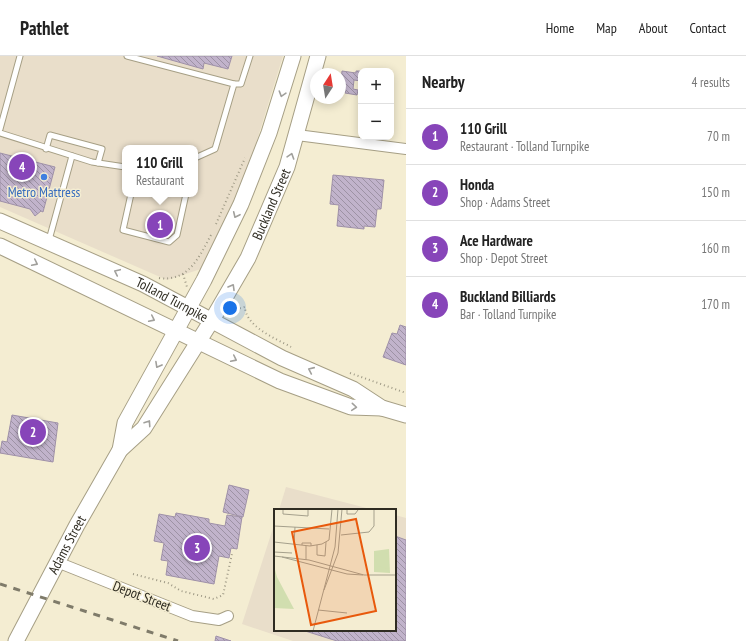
<!DOCTYPE html>
<meta charset="utf-8">
<style>
body{margin:0;font-family:"PT Sans Narrow",sans-serif;background:#f6f6f6;color:#222}
.controls{position:absolute;right:12px;top:12px;display:grid;overflow:hidden;border-radius:8px;box-shadow:0 2px 10px #0003}
.controls button{width:36px;height:36px;display:grid;place-items:center;padding:0;border:0;border-bottom:1px solid #e0e0e0;background:#fff;color:#222;font:20px sans-serif}
.compass{position:absolute;left:310px;top:12px;width:36px;height:36px;border-radius:50%;background:#fff;box-shadow:0 2px 10px #0003;rotate:12deg}
.you{position:absolute;left:230px;top:252px;width:14px;height:14px;margin:-10px;border:3px solid #fff;border-radius:50%;background:#1a73e8;box-shadow:0 0 0 6px #1a73e833}
.badge{display:grid;place-items:center;width:26px;height:26px;border-radius:50%;background:#8745b9;color:#fff;font-size:13px;font-weight:700}
.pin{position:absolute;translate:-50% -50%;border:2px solid #fff;box-shadow:0 1px 4px #0006}
.popup{position:absolute;left:122px;top:89px;width:76px;height:52px;box-sizing:border-box;display:grid;place-content:center;border-radius:8px;background:#fff;filter:drop-shadow(0 1px 3px #0005);font-size:13px;white-space:nowrap;color:#767676}
.popup b{font-size:15px;color:#222}
.popup::after{content:'';position:absolute;left:50%;top:100%;margin-left:-8px;border:8px solid transparent;border-top-color:#fff}
.list{margin:0;padding:0;list-style:none}
h2{display:flex;justify-content:space-between;align-items:center;height:52px;margin:0;padding:0 16px;font-size:17px}
h2 small{font-size:13px;font-weight:400;color:#767676}
.list li{display:grid;grid-template-columns:26px 1fr auto;gap:12px;align-items:center;box-sizing:border-box;height:56px;padding:0 16px;border-top:1px solid #e0e0e0}
.list b{display:block;font-size:15px;white-space:nowrap}
.list p{margin:0;font-size:13px;white-space:nowrap;color:#767676}
.list em{font-size:13px;font-style:normal;color:#767676}
.map{position:relative;flex:none;width:406px;height:585px;overflow:hidden}
header{display:flex;align-items:center;gap:24px;box-sizing:border-box;height:56px;padding:0 20px;background:#fff;border-bottom:1px solid #e0e0e0}
header strong{font-size:19px}
nav{display:flex;gap:22px;margin-inline-start:auto;font-size:14px}
main{display:flex}
aside{flex:1;background:#fff}
.map>svg:first-child{display:block}
</style>
<header>
<strong>Pathlet</strong>
<nav><a>Home</a><a>Map</a><a>About</a><a>Contact</a></nav>
</header>
<main>
<div class="map">
<svg width="406" height="585" viewBox="0 0 406 585">
<defs>
<pattern id="building-back-hatch" width="6" height="6" patternUnits="userSpaceOnUse"><rect width="6" height="6" fill="#c1b3cb"/><path d="M-1 5l2 2M0 0l6 6M5-1l2 2" fill="none" stroke="#9d92a4"/></pattern>
</defs>
<rect width="100%" height="100%" fill="#f4edd2"/>
<g fill="#e9deca" fill-rule="evenodd">
<path d="M0 0H283L250 107 204 212 167 224 0 151ZM125 92H195V138H125Z"/>
<path d="M286 431 374 454H279Z"/>
<path d="M395 459 406 462V585H293L242 568 275 466V574H395Z"/>
</g>
<g fill="url(#building-back-hatch)" stroke="#9f91a8">
<path d="M157 0H232L228 13 204 7 203 13Z"/>
<path d="M342 15 356 17V15H361V25L354 24 353 33 358 34 357 39 345 37 346 34 340 33Z"/>
<path d="M0 97 55 111 43 156 41 155 35 160 30 153 0 145Z"/>
<path d="M333 119 384 124 381 153H377L375 171 364 170V173L337 170 339 149 330 148Z"/>
<path d="M400 269 406 271V309L383 301 392 277 397 278Z"/>
<path d="M12 359 58 367 53 406 0 397 2 385 7 386Z"/>
<path d="M229 429 249 434 243 461 223 456Z"/>
<path d="M176 457 209 463V467L225 470 227 459 242 461 237 493 231 492 229 502 219 500 214 528 166 519 168 505 161 504 164 487 154 485 159 458 175 461Z"/>
<path d="M395 480 406 484V585H337L302 574H395Z"/>
<path d="M216 580 231 585H215Z"/>
</g>
<g fill="none" stroke-linecap="round" stroke-linejoin="round">
<g stroke="#a69f85" stroke-width="7">
<g id="lane">
<path d="M127 0 234 28"/>
<path d="M0 73 20 0"/>
<path d="M0 77 92 106 125 111"/>
<path d="M46 93 50 79 102 93 98 107"/>
<path d="M195 102 215 93 234 28H241L250 0"/>
<path d="M131 138 123 174 169 186 177 179 186 138"/>
<path d="M49 184 72 100"/>
</g>
</g>
<g stroke="#a69f85" stroke-width="12">
<g id="street">
<path d="M297 79 406 93"/>
<path d="M57 506 192 560 219 564 228 560"/>
</g>
</g>
<g stroke="#a69f85" stroke-width="17">
<g id="secondary">
<path id="s1" d="M0 165 143 228 282 302 353 333 382 352 406 359"/>
<path d="M0 190 280 325 351 351 382 352"/>
<path d="M120 394 125 367 204 224 241 148 269 77 293 0"/>
<path id="s2" d="M16 585 77 469 120 394 144 372 212 264 248 202 287 111 318 0"/>
</g>
</g>
<g stroke="#9f9a86" stroke-width="2" stroke-dasharray="1 3" stroke-linecap="butt">
<path d="M216 168 245 102"/>
<path d="M183 218 187 231"/>
<path d="M159 222C189 226 199 201 211 179"/>
<path d="M232 254 245 251C246 271 275 282 291 291"/>
<path d="M350 317 406 337"/>
<path d="M133 518 168 527 181 535 214 543 223 539 232 498"/>
</g>
<use href="#lane" stroke="#fff" stroke-width="5"/>
<use href="#street" stroke="#fff" stroke-width="10"/>
<use href="#secondary" stroke="#fff" stroke-width="15"/>
<path stroke="#7f7b6a" stroke-width="3" stroke-dasharray="7 7" stroke-linecap="butt" d="M0 528 178 585"/>
</g>
<defs><path id="oneway-chevron" d="M-2-3.5L2.5 0L-2 3.5" fill="none" stroke-width="1.6" stroke-linecap="round" stroke-linejoin="round"/></defs>
<g stroke="#a1a09c">
<use href="#oneway-chevron" transform="translate(282 38) rotate(107)"/>
<use href="#oneway-chevron" transform="translate(291 100) rotate(-72)"/>
<use href="#oneway-chevron" transform="translate(236 159) rotate(115)"/>
<use href="#oneway-chevron" transform="translate(35 207) rotate(26)"/>
<use href="#oneway-chevron" transform="translate(117 216) rotate(-155)"/>
<use href="#oneway-chevron" transform="translate(232 231) rotate(-60)"/>
<use href="#oneway-chevron" transform="translate(152 263) rotate(26)"/>
<use href="#oneway-chevron" transform="translate(234 303) rotate(26)"/>
<use href="#oneway-chevron" transform="translate(158 309) rotate(119)"/>
<use href="#oneway-chevron" transform="translate(311 314) rotate(-156)"/>
<use href="#oneway-chevron" transform="translate(354 351) rotate(5)"/>
<use href="#oneway-chevron" transform="translate(148 367) rotate(-56)"/>
</g>
<circle fill="#3f7fe0" stroke="#f4edd2" stroke-width="1.5" cx="44" cy="121" r="4"/>
<g text-anchor="middle" stroke-width="3" stroke-linejoin="round" paint-order="stroke">
<g font-size="14" fill="#366cbe" stroke="#f4edd2">
<text x="44" y="141">Metro Mattress</text>
</g>
<g font-size="14" fill="#2f2c22" stroke="#f4edd2">
<text dy="5" stroke="none"><textPath href="#s2" startOffset="508">Buckland Street</textPath></text>
<text dy="5" stroke="none"><textPath href="#s1" startOffset="189">Tolland Turnpike</textPath></text>
<text dy="5" stroke="none"><textPath href="#s2" startOffset="109">Adams Street</textPath></text>
<text transform="translate(142 540) rotate(21)" y="5">Depot Street</text>
</g>
</g>
<g transform="translate(274 453)">
<rect width="122" height="122" fill="#f4edd2"/>
<path d="M115 40 116 64 100 63V42Z" fill="#d1deaf"/>
<path d="M0 57 3 68 20 100 0 99Z" fill="#d1deaf"/>
<path d="M114 44 115 60 104 57 100 47Z" fill="#d1deaf"/>
<path fill="none" stroke="#a5a08c" stroke-width="1" d="M9 0V5L34 7V0M73 0V5H81L84 1M0 17 55 20M67 26 95 23 100 17V0M0 33 36 37 48 35 55 31 58 0M20 35 21 18M28 36V34H37V37M43 36V46L51 47 52 33M0 43 18 44M0 47 35 51 90 66H122M8 48 73 65 89 66M32 51V37M50 81 64 44 68 0M44 101 73 104M39 122 61 38 64 0"/>
<path fill="#e8590c" fill-opacity="0.15" stroke="#e8590c" stroke-width="2" d="M82 10 102 102 37 116 18 23Z"/>
<rect width="122" height="122" fill="none" stroke="#2f2c22" stroke-width="2"/>
</g>
</svg>
<div class="controls">
<button>+</button>
<button>−</button>
</div>
<svg class="compass" viewBox="-18 -18 36 36"><path d="M0-13l5 13h-10z" fill="#e53935"/><path d="M0 13l5-13h-10z" fill="#767676"/></svg>
<div class="you"></div>
<div class="pin badge" style="left:160px;top:169px">1</div>
<div class="popup"><b>110 Grill</b>Restaurant</div>
<div class="pin badge" style="left:33px;top:376px">2</div>
<div class="pin badge" style="left:197px;top:492px">3</div>
<div class="pin badge" style="left:22px;top:111px">4</div>
</div>
<aside>
<h2>Nearby<small>4 results</small></h2>
<ul class="list">
<li><span class="badge">1</span><div><b>110 Grill</b><p>Restaurant · Tolland Turnpike</p></div><em>70 m</em></li>
<li><span class="badge">2</span><div><b>Honda</b><p>Shop · Adams Street</p></div><em>150 m</em></li>
<li><span class="badge">3</span><div><b>Ace Hardware</b><p>Shop · Depot Street</p></div><em>160 m</em></li>
<li><span class="badge">4</span><div><b>Buckland Billiards</b><p>Bar · Tolland Turnpike</p></div><em>170 m</em></li>
</ul>
</aside>
</main>
